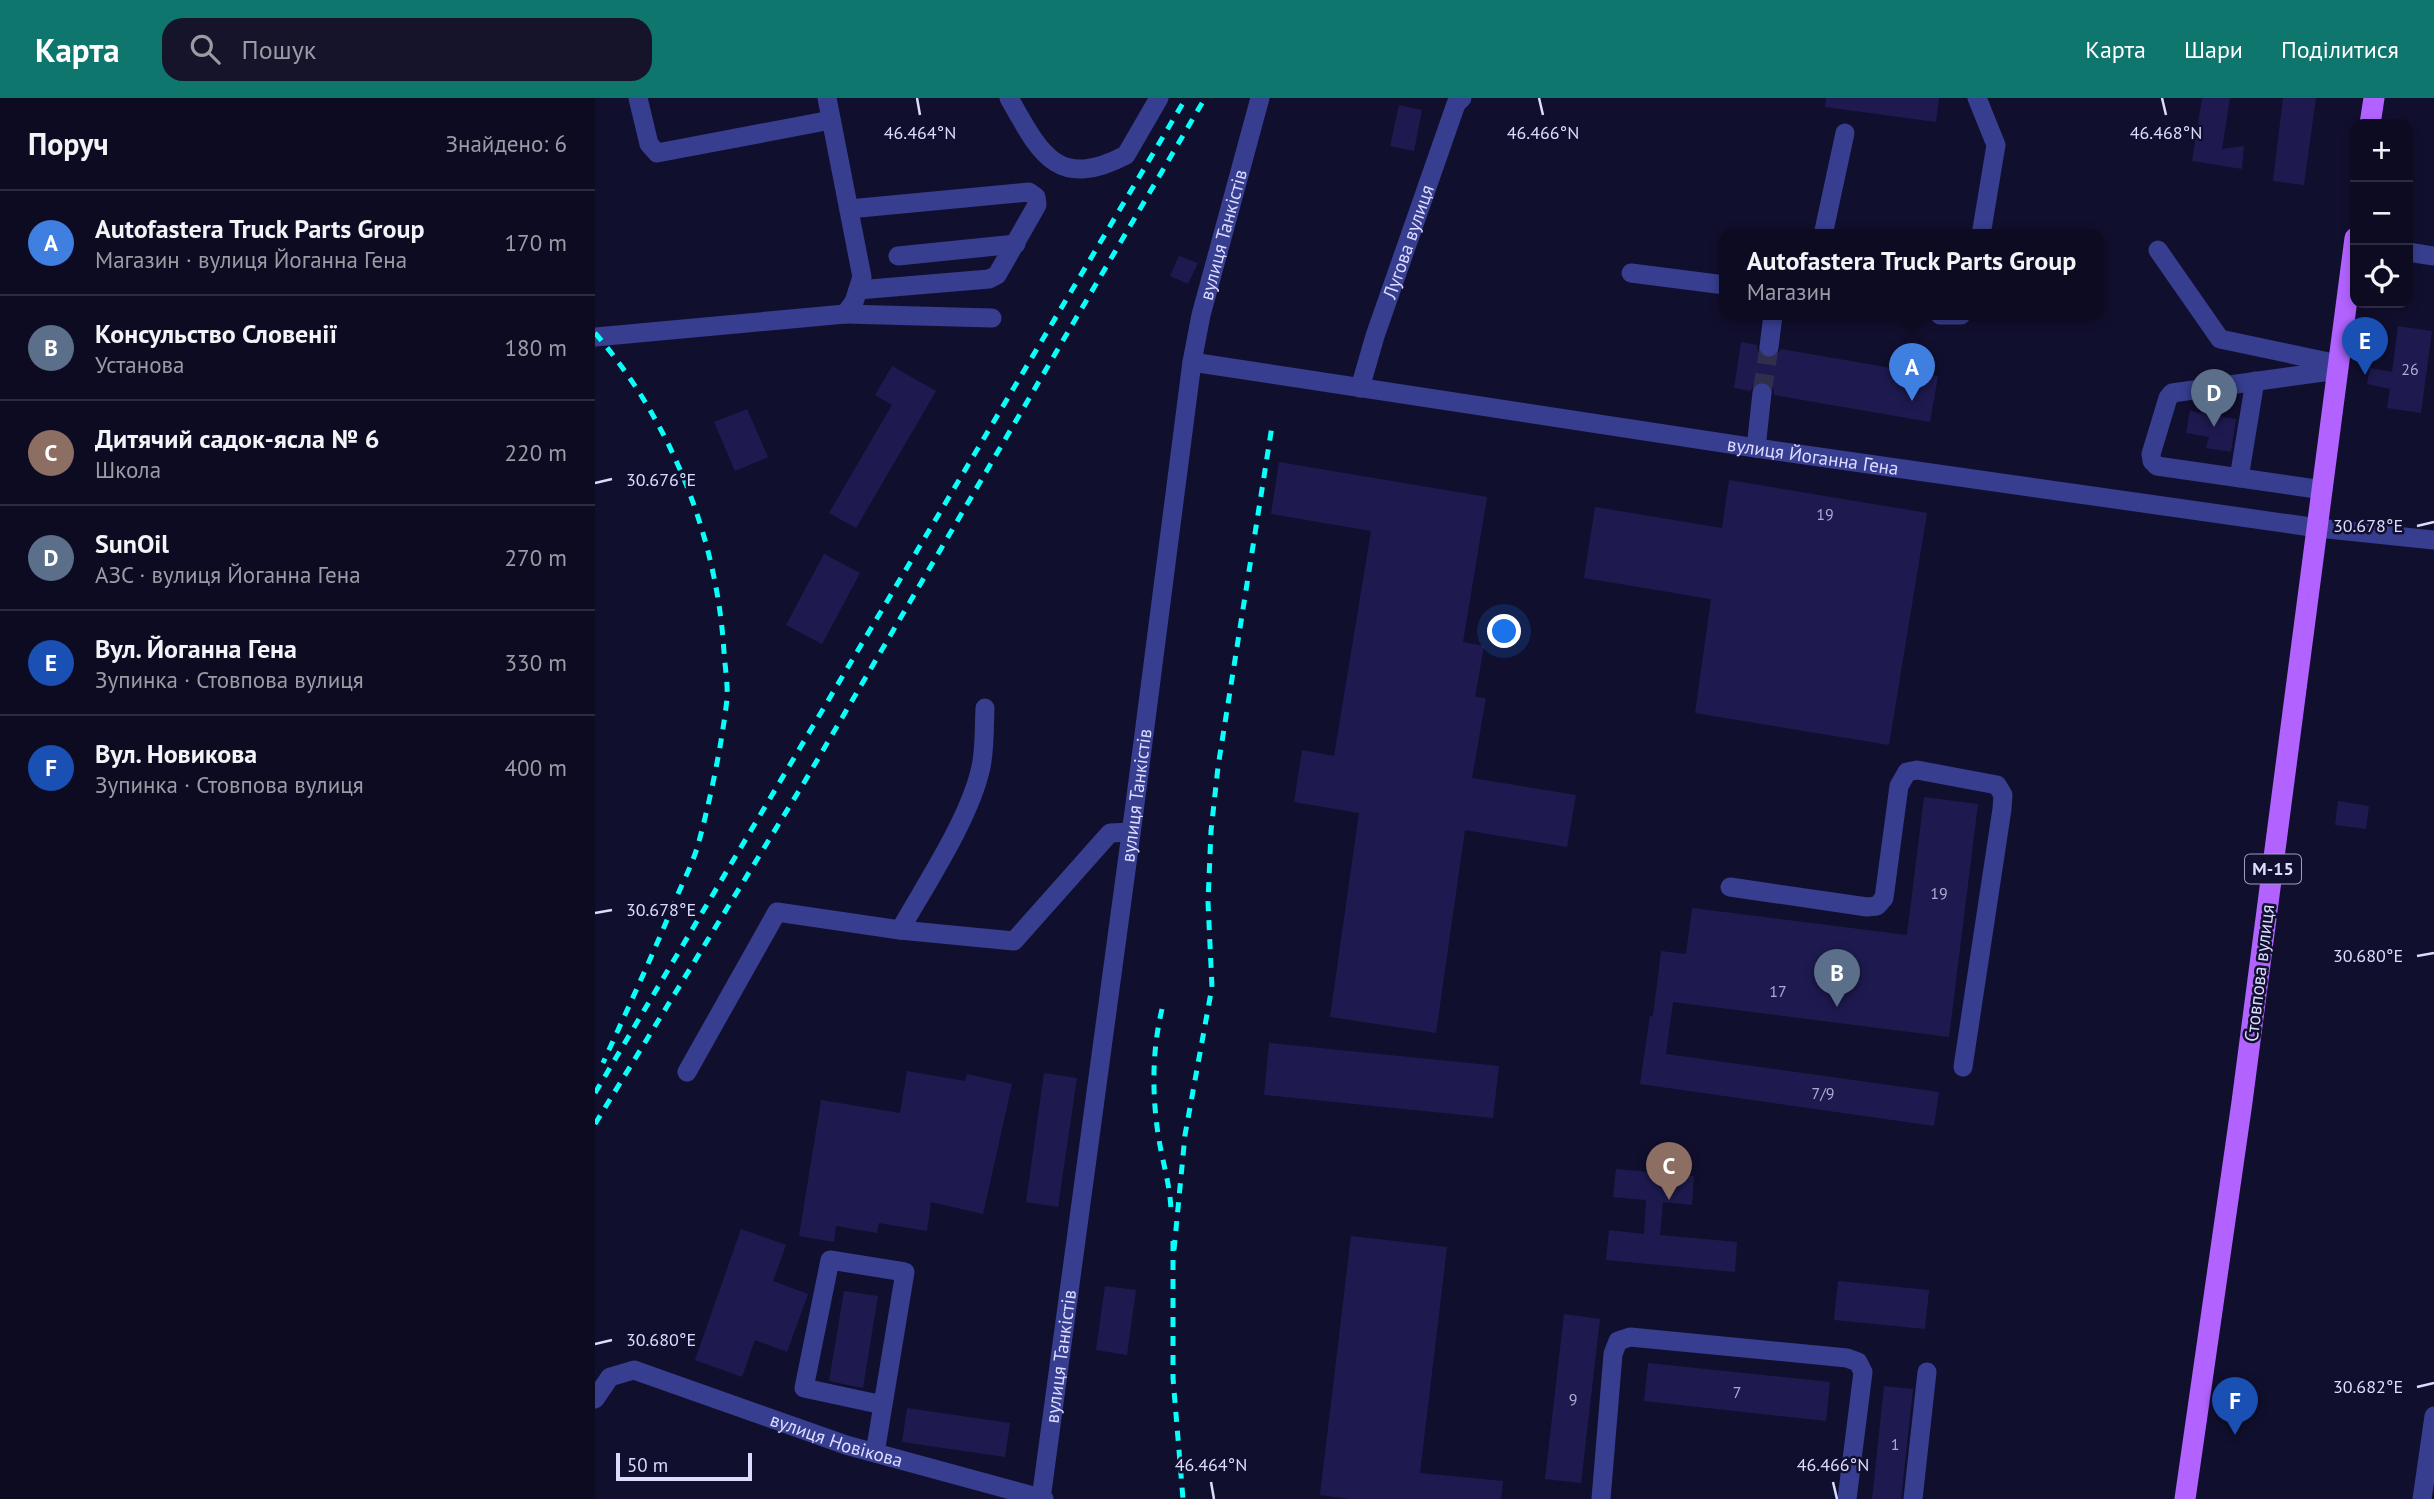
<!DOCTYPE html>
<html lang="uk">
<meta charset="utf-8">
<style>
body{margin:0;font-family:"PT Sans",sans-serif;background:#16142a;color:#f1f3f6}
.controls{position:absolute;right:21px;top:21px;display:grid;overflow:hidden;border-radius:14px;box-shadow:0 4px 10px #0003}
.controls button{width:63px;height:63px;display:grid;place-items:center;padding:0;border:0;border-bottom:2px solid #2d2b40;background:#0d0b22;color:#f1f3f6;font:35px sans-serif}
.scale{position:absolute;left:21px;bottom:18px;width:136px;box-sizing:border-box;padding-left:7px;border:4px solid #dcdcff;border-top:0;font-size:19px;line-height:24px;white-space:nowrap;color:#dcdcff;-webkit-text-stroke:5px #110f2e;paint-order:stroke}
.you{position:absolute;left:910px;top:534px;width:24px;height:24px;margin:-18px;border:5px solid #fff;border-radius:50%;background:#1a73e8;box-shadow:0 0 0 10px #1a73e833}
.badge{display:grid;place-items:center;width:46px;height:46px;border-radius:50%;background:#0f766e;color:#fff;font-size:23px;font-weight:700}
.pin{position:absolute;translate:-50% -58px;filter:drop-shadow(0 2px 4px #0008)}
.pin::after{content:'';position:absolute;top:37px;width:24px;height:21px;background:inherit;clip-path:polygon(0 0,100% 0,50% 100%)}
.popup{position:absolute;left:1124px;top:131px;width:385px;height:91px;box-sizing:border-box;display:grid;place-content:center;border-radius:14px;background:#0d0b22;filter:drop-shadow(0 2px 5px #0005);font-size:23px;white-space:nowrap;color:#9a9ba5}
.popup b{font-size:26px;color:#f1f3f6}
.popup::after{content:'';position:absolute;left:50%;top:100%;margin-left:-14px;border:14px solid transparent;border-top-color:#0d0b22}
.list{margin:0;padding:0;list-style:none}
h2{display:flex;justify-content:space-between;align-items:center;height:91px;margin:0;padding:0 28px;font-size:30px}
h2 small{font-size:23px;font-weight:400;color:#9a9ba5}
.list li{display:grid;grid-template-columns:46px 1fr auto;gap:21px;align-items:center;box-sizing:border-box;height:105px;padding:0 28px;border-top:2px solid #2d2b40}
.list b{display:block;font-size:26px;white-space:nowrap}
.list p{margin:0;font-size:23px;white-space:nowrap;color:#9a9ba5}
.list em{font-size:23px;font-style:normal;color:#9a9ba5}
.icon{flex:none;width:38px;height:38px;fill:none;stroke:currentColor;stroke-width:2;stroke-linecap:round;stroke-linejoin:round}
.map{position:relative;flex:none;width:1839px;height:1401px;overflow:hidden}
header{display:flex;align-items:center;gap:42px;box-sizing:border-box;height:98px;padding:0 35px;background:#0f766e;color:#fff}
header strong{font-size:33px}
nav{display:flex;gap:38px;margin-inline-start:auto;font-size:24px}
.search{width:490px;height:63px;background:#16142a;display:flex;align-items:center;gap:18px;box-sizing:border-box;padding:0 24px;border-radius:21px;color:#9a9ba5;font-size:26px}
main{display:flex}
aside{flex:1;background:#0d0b22}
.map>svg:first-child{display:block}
</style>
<header>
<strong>Карта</strong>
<div class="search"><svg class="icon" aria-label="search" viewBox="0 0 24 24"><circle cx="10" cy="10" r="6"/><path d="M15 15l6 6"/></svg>Пошук</div>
<nav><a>Карта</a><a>Шари</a><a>Поділитися</a></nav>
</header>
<main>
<aside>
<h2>Поруч<small>Знайдено: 6</small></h2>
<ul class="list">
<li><span class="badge" style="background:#3f7fe0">A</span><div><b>Autofastera Truck Parts Group</b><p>Магазин · вулиця Йоганна Гена</p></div><em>170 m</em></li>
<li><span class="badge" style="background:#5c6f8a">B</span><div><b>Консульство Словенії</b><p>Установа</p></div><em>180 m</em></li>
<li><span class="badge" style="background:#8d6e63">C</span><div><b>Дитячий садок-ясла № 6</b><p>Школа</p></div><em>220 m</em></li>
<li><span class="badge" style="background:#5c6f8a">D</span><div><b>SunOil</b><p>АЗС · вулиця Йоганна Гена</p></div><em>270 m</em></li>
<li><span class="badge" style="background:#1a4fb4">E</span><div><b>Вул. Йоганна Гена</b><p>Зупинка · Стовпова вулиця</p></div><em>330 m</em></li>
<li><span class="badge" style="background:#1a4fb4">F</span><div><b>Вул. Новикова</b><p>Зупинка · Стовпова вулиця</p></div><em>400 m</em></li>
</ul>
</aside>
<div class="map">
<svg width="1839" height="1401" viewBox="0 0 1839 1401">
<rect width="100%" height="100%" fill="#110f2e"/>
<g fill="#1e1a50">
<path d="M1231 0H1344L1341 24 1230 9Z"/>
<path d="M1607 0H1635L1627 51 1649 48 1647 71 1597 63Z"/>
<path d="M1688 0H1721L1709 87 1678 83Z"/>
<path d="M804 7 827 12 819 53 795 48Z"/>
<path d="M584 158 603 165 593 186 575 178Z"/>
<path d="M1803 228 1837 233 1826 315 1792 310 1795 291 1772 286 1775 270 1797 274Z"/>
<path d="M1146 244 1162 247 1163 254 1172 261 1179 260 1186 251 1343 278 1335 324 1179 297 1178 289 1169 283 1161 284 1155 293 1139 290Z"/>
<path d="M297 268 341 293 261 430 234 415 297 307 280 297Z"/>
<path d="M152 311 173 359 140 373 119 324Z"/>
<path d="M1595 313 1641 321 1636 354 1611 350 1614 339 1591 335Z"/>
<path d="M684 364 892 399 868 544 889 548 880 599 891 600 877 680 981 697 972 749 870 732 841 935 735 919 764 715 699 704 707 652 739 658 776 433 676 416Z"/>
<path d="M1134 382 1332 415 1294 647 1100 615 1116 501 989 480 1000 409 1127 430Z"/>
<path d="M229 456 265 475 227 546 191 527Z"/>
<path d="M1329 699 1383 706 1354 939 1078 904 1071 956 1344 994 1339 1028 1045 986 1055 918H1058L1066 853 1091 856 1097 810 1312 837Z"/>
<path d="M1743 703 1774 708 1771 731 1740 727Z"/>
<path d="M674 945 904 968 898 1020 669 997Z"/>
<path d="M312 973 370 983 372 976 417 986 388 1116 336 1104 332 1133 284 1125 282 1135 241 1128 239 1144 204 1138 226 1002 305 1015Z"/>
<path d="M449 975 482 980 463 1109 431 1104Z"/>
<path d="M1021 1071 1099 1078 1097 1107 1068 1104 1065 1137 1142 1144 1140 1174 1011 1162 1014 1132 1049 1136 1051 1102 1018 1099Z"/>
<path d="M146 1131 191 1147 178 1183 213 1196 192 1254 160 1242 147 1279 100 1262Z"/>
<path d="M756 1138 852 1149 825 1375 908 1383 906 1401H755L725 1397Z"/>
<path d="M1243 1183 1334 1192 1330 1231 1239 1222Z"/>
<path d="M510 1188 541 1192 532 1257 501 1252Z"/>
<path d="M249 1193 283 1198 268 1290 234 1283Z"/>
<path d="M969 1216 1005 1221 986 1385 950 1381Z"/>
<path d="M1053 1265 1235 1284 1231 1323 1049 1303Z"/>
<path d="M1289 1288 1318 1291 1306 1401H1277Z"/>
<path d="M312 1310 415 1325 410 1359 307 1344Z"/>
</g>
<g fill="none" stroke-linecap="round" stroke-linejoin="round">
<path stroke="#2f2e4d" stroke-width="19" stroke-dasharray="19 10" stroke-linecap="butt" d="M1167 295 1174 249"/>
<g stroke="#373e90" stroke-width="19">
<path d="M43 0 54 46 62 55 236 22"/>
<path d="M414 0C445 55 462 93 531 57L564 0"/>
<path d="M1382 0 1401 47 1386 137"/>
<path d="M254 111 434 94 441 99 442 107 402 177 394 181 263 192"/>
<path d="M1228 137 1250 35"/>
<path d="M1563 152 1625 241 1743 266"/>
<path d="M1813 154 1839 158"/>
<path d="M303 158 421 146"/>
<path d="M1036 175 1130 187"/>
<path d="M250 216 397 220"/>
<path d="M1345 217H1366"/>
<path d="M0 239 250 216 259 204 267 179 232 0"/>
<path d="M1174 249 1178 217"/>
<path id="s1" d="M597 264 1161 350 1723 430 1839 442"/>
<path id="s2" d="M765 290 780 238 861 6 867 0"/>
<path d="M1161 350 1167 295"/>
<path d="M1644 380 1660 283"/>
<path d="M1728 392 1562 368 1557 363 1556 356 1573 300 1577 295 1743 272"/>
<path d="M1135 789 1272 809 1282 808 1289 800 1304 688 1312 674 1322 672 1402 687 1408 697 1407 711 1368 969"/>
<path d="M305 832C331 786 375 720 386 669 390 650 389 629 390 610"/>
<path d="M92 974 182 814 305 832 419 843 515 735 536 734"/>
<path id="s3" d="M0 1301 15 1279 39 1272 251 1347 449 1401"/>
<path d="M280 1355 310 1174 235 1162 209 1290 288 1307"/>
<path id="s4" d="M446 1401 540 706 597 264 606 217 665 0"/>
<path d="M1006 1401 1018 1256 1023 1243 1035 1239 1252 1260 1263 1264 1268 1274 1252 1401"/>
<path d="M1318 1401 1332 1274"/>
<path d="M1827 1401 1839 1318"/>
</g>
<g stroke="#b263ff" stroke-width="21">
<path d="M1775 26 1779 0"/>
<path d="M1590 1401 1647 1004 1760 140"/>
</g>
<g stroke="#08fffa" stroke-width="5" stroke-dasharray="10 9" stroke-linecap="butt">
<path d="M0 235C76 323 122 439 129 554 130 569 133 586 132 601 127 646 115 703 103 747 97 767 87 786 79 805 57 859 32 912 8 965"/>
<path d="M567 911C557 953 557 994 563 1036 567 1062 575 1086 576 1112"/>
<path d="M0 995 591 0"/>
<path d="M0 1026 210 683 610 0"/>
<path d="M578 1143V1280L588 1401"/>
<path d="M579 1152 590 1037 617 889 613 804 616 733 623 669 677 328"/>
</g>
</g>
<path fill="none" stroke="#dcdcff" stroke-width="2.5" d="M322 0 325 17M944 0 948 17M1567 0 1571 17M0 385 17 381M1822 428 1839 424M0 815 17 812M1822 858 1839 855M0 1246 17 1242M1822 1289 1839 1285M616 1384 619 1401M1238 1384 1242 1401"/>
<g text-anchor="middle" stroke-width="5" stroke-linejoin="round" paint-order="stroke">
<g font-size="16" fill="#acacd3">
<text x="1815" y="277">26</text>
<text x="1230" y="422">19</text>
<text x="1344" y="801">19</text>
<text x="1183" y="899">17</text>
<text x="1228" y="1001">7/9</text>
<text x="1142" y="1300">7</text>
<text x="978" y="1307">9</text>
<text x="1300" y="1352">1</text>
</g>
<rect fill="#110f2e" stroke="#9f9ec0" stroke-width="2" x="1650" y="756.5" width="56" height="29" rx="5"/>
<g font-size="18" font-weight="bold" fill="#dcdcff">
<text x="1678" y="777">М-15</text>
</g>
<g font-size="19" fill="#dcdcff" stroke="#110f2e">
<text dy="7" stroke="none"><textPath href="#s4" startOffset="1278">вулиця Танкістів</textPath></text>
<text dy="7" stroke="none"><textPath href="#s2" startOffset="154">Лугова вулиця</textPath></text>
<text dy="7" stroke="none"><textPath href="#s1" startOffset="628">вулиця Йоганна Гена</textPath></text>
<text dy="7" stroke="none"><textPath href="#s4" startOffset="710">вулиця Танкістів</textPath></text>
<text transform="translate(1664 875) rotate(-83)" y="7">Стовпова вулиця</text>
<text dy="7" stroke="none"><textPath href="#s4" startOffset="144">вулиця Танкістів</textPath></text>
<text dy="7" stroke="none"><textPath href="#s3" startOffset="266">вулиця Новікова</textPath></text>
</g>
</g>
<g font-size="18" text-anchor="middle" fill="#dcdcff" stroke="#110f2e" stroke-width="5" stroke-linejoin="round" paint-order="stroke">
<text x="325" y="41">46.464°N</text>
<text x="948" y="41">46.466°N</text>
<text x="1571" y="41">46.468°N</text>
<text x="66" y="388">30.676°E</text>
<text x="1773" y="434">30.678°E</text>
<text x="66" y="818">30.678°E</text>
<text x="1773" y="864">30.680°E</text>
<text x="66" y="1248">30.680°E</text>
<text x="1773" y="1295">30.682°E</text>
<text x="616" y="1373">46.464°N</text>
<text x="1238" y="1373">46.466°N</text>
</g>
</svg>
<div class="controls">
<button>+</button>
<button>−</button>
<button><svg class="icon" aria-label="locate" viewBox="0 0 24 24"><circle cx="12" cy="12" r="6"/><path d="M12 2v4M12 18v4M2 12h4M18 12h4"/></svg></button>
</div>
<div class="scale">50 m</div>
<div class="you"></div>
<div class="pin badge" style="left:1317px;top:303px;background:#3f7fe0">A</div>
<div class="popup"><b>Autofastera Truck Parts Group</b>Магазин</div>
<div class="pin badge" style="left:1242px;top:909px;background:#5c6f8a">B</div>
<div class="pin badge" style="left:1074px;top:1102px;background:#8d6e63">C</div>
<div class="pin badge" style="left:1619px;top:329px;background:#5c6f8a">D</div>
<div class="pin badge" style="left:1770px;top:277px;background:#1a4fb4">E</div>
<div class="pin badge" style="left:1640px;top:1337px;background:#1a4fb4">F</div>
</div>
</main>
